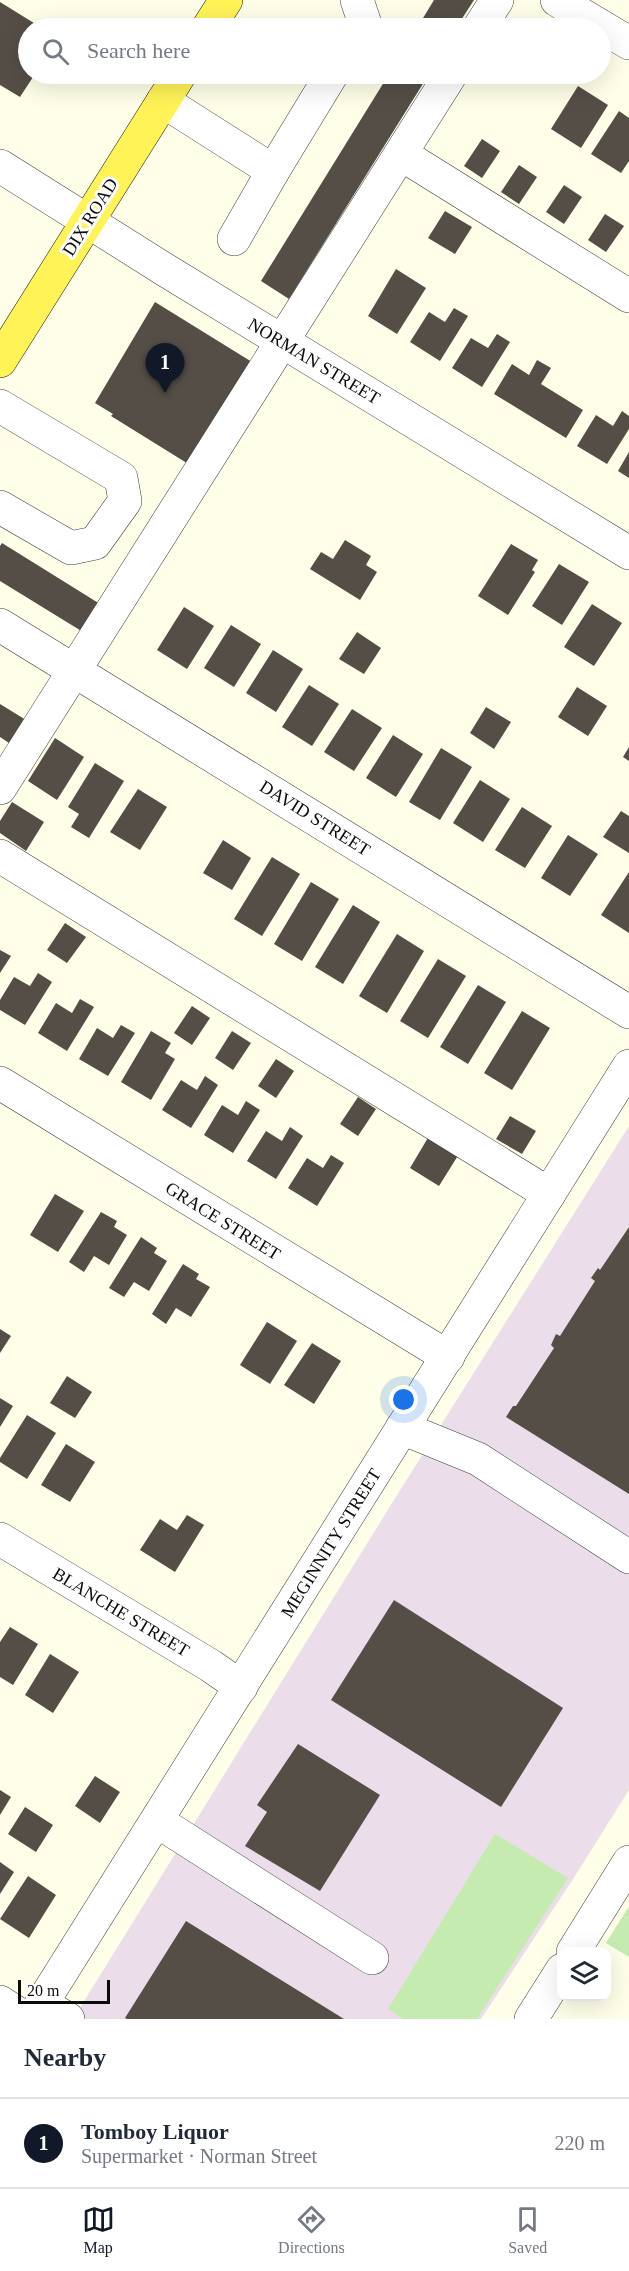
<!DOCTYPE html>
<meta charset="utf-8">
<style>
body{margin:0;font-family:Georgia,serif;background:#f2f2f3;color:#1f2937}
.controls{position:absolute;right:18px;bottom:18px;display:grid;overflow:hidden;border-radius:12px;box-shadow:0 6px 24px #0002}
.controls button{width:54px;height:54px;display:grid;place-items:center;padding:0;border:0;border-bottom:2px solid #e0e1e3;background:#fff;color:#1f2937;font:30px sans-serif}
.scale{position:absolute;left:18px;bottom:15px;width:92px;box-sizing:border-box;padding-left:6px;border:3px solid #0b0b0b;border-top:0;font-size:16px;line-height:21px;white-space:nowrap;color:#0b0b0b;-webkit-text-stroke:4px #fff;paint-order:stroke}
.you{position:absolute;left:404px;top:1400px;width:21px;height:21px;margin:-15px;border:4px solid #fff;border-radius:50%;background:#1a73e8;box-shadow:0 0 0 9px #1a73e833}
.badge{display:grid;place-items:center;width:39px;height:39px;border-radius:50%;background:#111827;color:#fff;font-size:20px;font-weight:700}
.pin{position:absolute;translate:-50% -50px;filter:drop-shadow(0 2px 3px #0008)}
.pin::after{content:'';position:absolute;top:32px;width:21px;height:18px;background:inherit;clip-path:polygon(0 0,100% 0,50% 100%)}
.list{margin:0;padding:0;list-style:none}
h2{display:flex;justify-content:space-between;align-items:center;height:78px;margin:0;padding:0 24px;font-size:26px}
h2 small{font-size:20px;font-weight:400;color:#747a83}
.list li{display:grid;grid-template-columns:39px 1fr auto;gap:18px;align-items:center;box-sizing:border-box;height:90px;padding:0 24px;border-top:2px solid #e0e1e3}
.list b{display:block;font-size:22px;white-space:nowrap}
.list p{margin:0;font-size:20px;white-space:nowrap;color:#747a83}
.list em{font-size:20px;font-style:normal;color:#747a83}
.icon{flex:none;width:33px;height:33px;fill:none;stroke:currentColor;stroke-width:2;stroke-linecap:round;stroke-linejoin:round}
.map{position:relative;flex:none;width:629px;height:2019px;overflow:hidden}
.search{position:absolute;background:#fff;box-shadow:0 6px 24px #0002;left:18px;right:18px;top:18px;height:66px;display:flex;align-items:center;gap:15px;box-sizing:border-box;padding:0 21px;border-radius:33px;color:#747a83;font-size:22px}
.sheet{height:168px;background:#fff}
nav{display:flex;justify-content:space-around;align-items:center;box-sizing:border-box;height:84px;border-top:2px solid #e0e1e3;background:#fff;font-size:16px;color:#747a83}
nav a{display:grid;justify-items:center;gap:3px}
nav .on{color:#111827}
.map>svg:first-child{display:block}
</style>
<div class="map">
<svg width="629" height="2019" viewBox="0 0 629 2019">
<rect width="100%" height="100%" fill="#fffee8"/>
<path fill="#ebdeea" d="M629 1126V1790L575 1876 481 2019H73L402 1487Z"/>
<g fill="#c5ebb1">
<path d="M495 1834 568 1878 477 2019H403L388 2009Z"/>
<path d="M629 1906V1957L606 1943Z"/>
</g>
<g fill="#544e47">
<path d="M434 0H474L456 28H417Z"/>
<path d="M0 2 42 28H28V74H35L20 97 0 85Z"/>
<path d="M389 74H429L289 299 261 281Z"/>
<path d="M578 86 608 105 581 148 551 129Z"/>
<path d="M619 111 629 118V161L621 173 591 154Z"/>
<path d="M482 139 500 151 482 178 464 166Z"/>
<path d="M519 165 537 177 519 204 501 192Z"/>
<path d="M564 185 582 197 564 224 546 212Z"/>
<path d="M445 211 472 227 455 254 428 238Z"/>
<path d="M605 214 624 226 606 252 588 240Z"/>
<path d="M396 269 426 288 397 334 368 316Z"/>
<path d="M155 302 257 365 190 465 111 416 113 414 95 403Z"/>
<path d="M454 308 468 316 440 361 410 342 429 312 445 322Z"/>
<path d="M497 334 510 342 482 387 452 368 471 338 488 348Z"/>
<path d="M537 360 551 368 541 384 583 410 566 438 494 394 512 364 529 375Z"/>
<path d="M622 411 629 416V429L607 464 577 446 596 415 613 426Z"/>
<path d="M629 452V478L618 471Z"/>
<path d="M345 540 371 556 366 565 377 572 360 600 310 569 321 552 333 559Z"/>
<path d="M2 543 100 604 83 632 0 581V546Z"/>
<path d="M511 544 538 560 532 570 535 572 508 615 478 596Z"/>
<path d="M559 564 589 582 562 625 532 606Z"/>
<path d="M592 604 622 623 594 666 564 647Z"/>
<path d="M184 607 214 626 187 669 157 650Z"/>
<path d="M231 625 261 644 234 687 204 668Z"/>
<path d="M357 632 381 648 364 674 339 659Z"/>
<path d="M273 650 303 669 276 712 246 693Z"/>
<path d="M309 685 339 704 312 746 282 727Z"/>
<path d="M577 687 607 706 588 736 558 717Z"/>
<path d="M0 704 26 720 9 743 0 737Z"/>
<path d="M486 707 511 722 494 749 470 733Z"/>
<path d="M352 709 382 728 354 771 324 752Z"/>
<path d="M393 735 423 754 396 797 366 778Z"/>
<path d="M55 738 84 757 57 800 28 781Z"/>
<path d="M629 747V761L623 757Z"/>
<path d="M441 748 472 767 440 820 409 802Z"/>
<path d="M95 763 124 781 89 838 71 827 79 814 68 807Z"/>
<path d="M480 780 510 799 483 842 453 823Z"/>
<path d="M138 789 167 807 140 850 110 832Z"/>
<path d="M12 802 44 822 26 851 0 833V821Z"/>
<path d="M522 807 552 826 525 868 495 850Z"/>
<path d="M621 811 629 816V853L603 837Z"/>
<path d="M568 835 598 854 570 896 541 878Z"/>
<path d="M223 840 251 858 232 890 203 873Z"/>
<path d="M272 857 300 874 262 936 234 919Z"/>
<path d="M629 872V933L601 915Z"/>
<path d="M311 882 339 899 302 961 274 944Z"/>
<path d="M353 905 380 922 343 984 315 967Z"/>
<path d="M65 923 86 937 67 963 47 950Z"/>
<path d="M397 934 424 951 387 1013 359 996Z"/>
<path d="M0 950 11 956 0 973Z"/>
<path d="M438 959 466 976 428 1038 400 1021Z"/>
<path d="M38 973 52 982 25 1025 0 1010V1000L14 977 30 986Z"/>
<path d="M478 985 506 1002 468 1064 440 1047Z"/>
<path d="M80 999 94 1007 67 1051 38 1033 56 1003 72 1013Z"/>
<path d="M192 1006 210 1018 192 1045 174 1033Z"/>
<path d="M522 1011 550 1028 512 1090 484 1073Z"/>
<path d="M121 1025 135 1033 108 1076 79 1059 97 1028 113 1038Z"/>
<path d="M151 1031 171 1043 165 1053 175 1059 151 1100 121 1082Z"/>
<path d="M232 1031 251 1043 233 1070 215 1058Z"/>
<path d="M276 1059 294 1071 276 1098 258 1086Z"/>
<path d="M205 1076 218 1085 191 1128 162 1110 181 1080 197 1090Z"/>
<path d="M358 1097 376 1109 358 1136 340 1124Z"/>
<path d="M246 1101 260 1110 233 1153 204 1135 222 1105 238 1115Z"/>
<path d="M510 1116 536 1131 522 1154 496 1139Z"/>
<path d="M290 1127 303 1136 276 1179 247 1161 266 1131 282 1141Z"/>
<path d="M429 1136 459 1154 439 1186 410 1168Z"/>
<path d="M331 1155 344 1163 317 1206 288 1188 307 1158 323 1168Z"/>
<path d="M55 1194 84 1211 58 1252 30 1235Z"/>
<path d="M101 1212 117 1221 114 1227 127 1235 109 1265 94 1256 84 1272 69 1262Z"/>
<path d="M629 1227V1494L506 1417 513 1406H516L554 1348 551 1345 556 1334 560 1336 595 1281 591 1278 598 1268 600 1270Z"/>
<path d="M141 1237 157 1248 154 1253 167 1261 149 1291 134 1282 124 1297 109 1288Z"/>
<path d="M183 1264 199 1274 196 1279 210 1287 191 1317 176 1308 166 1324 152 1314Z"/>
<path d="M267 1322 297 1341 270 1384 240 1365Z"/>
<path d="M0 1329 11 1336 0 1353Z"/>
<path d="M312 1343 341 1361 314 1404 284 1385Z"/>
<path d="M67 1376 92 1392 75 1418 50 1403Z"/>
<path d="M0 1398 13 1406 0 1427Z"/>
<path d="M27 1415 56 1433 27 1479 0 1462V1458Z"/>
<path d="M66 1444 95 1462 70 1502 41 1485Z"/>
<path d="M187 1515 204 1525 175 1572 140 1550 160 1519 177 1530Z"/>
<path d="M394 1600 563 1708 501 1807 331 1700Z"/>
<path d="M10 1627 38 1644 13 1685 0 1677V1642Z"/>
<path d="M50 1654 79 1672 53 1713 25 1695Z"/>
<path d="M298 1744 380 1795 320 1891 245 1846 267 1812 257 1805Z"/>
<path d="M95 1776 120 1792 100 1823 75 1806Z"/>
<path d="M0 1790 11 1797 0 1815Z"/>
<path d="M25 1807 53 1825 36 1852 8 1834Z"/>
<path d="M0 1862 14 1872 0 1894Z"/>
<path d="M28 1876 56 1895 29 1938 0 1919Z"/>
<path d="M186 1921 344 2019H127L125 2018Z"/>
</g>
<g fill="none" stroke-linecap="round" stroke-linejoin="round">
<g stroke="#3e3e3e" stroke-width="34">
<g id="minor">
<path d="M357 0 364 21 359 28"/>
<path d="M557 0 629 43"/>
<path d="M479 28 497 0"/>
<path d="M163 101 273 171 332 74"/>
<path d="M401 154 629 296"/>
<path d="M0 166 167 271 629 553"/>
<path d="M234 239 273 171"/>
<path d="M0 406 121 478 125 501 95 543 71 548 0 507"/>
<path d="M0 625 629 1012"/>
<path d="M0 788 451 74"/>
<path d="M0 856 549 1194"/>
<path d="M0 1083 448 1357"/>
<path d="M402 1428 478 1459 629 1557"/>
<path d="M0 1539 211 1666 241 1687"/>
<path d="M157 1821 372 1958"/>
<path d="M573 1952 629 1862"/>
<path d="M0 2002 26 2019"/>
<path d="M42 2004 68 2019"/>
<path d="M32 2019 629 1066"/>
<path d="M531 2019 562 1970"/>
</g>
</g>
<g stroke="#1c1c1c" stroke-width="34">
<g id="major">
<path d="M208 28 226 0"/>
<path d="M0 361 180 74"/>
</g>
</g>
<use href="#minor" stroke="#fff" stroke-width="33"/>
<use href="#major" stroke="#fff358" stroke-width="33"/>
</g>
<g text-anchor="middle" stroke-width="6" stroke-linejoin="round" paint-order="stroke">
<g font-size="18" fill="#0b0b0b" stroke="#fff">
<text transform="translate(90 217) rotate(-58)" y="6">DIX ROAD</text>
<text transform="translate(314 361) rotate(31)" y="6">NORMAN STREET</text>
<text transform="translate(315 818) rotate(32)" y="6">DAVID STREET</text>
<text transform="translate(223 1221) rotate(32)" y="6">GRACE STREET</text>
<text transform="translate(331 1543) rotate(-58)" y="6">MEGINNITY STREET</text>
<text transform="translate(121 1612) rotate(31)" y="6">BLANCHE STREET</text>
</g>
</g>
</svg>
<div class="controls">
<button><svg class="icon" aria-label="layers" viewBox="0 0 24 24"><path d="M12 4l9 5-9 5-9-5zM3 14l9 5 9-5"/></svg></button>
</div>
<div class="scale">20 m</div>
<div class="you"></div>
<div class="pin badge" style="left:165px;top:393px">1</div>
<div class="search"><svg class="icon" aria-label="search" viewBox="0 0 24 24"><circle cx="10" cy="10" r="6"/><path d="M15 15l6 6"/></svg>Search here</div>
</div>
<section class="sheet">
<h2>Nearby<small></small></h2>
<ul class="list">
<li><span class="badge">1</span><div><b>Tomboy Liquor</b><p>Supermarket · Norman Street</p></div><em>220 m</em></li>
</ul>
</section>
<nav>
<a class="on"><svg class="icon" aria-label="map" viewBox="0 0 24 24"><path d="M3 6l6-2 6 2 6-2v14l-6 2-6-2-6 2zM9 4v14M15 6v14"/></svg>Map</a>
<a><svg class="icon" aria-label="directions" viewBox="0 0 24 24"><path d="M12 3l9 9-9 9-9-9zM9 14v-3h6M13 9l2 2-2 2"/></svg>Directions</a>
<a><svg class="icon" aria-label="saved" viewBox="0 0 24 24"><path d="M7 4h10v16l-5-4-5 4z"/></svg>Saved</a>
</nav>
